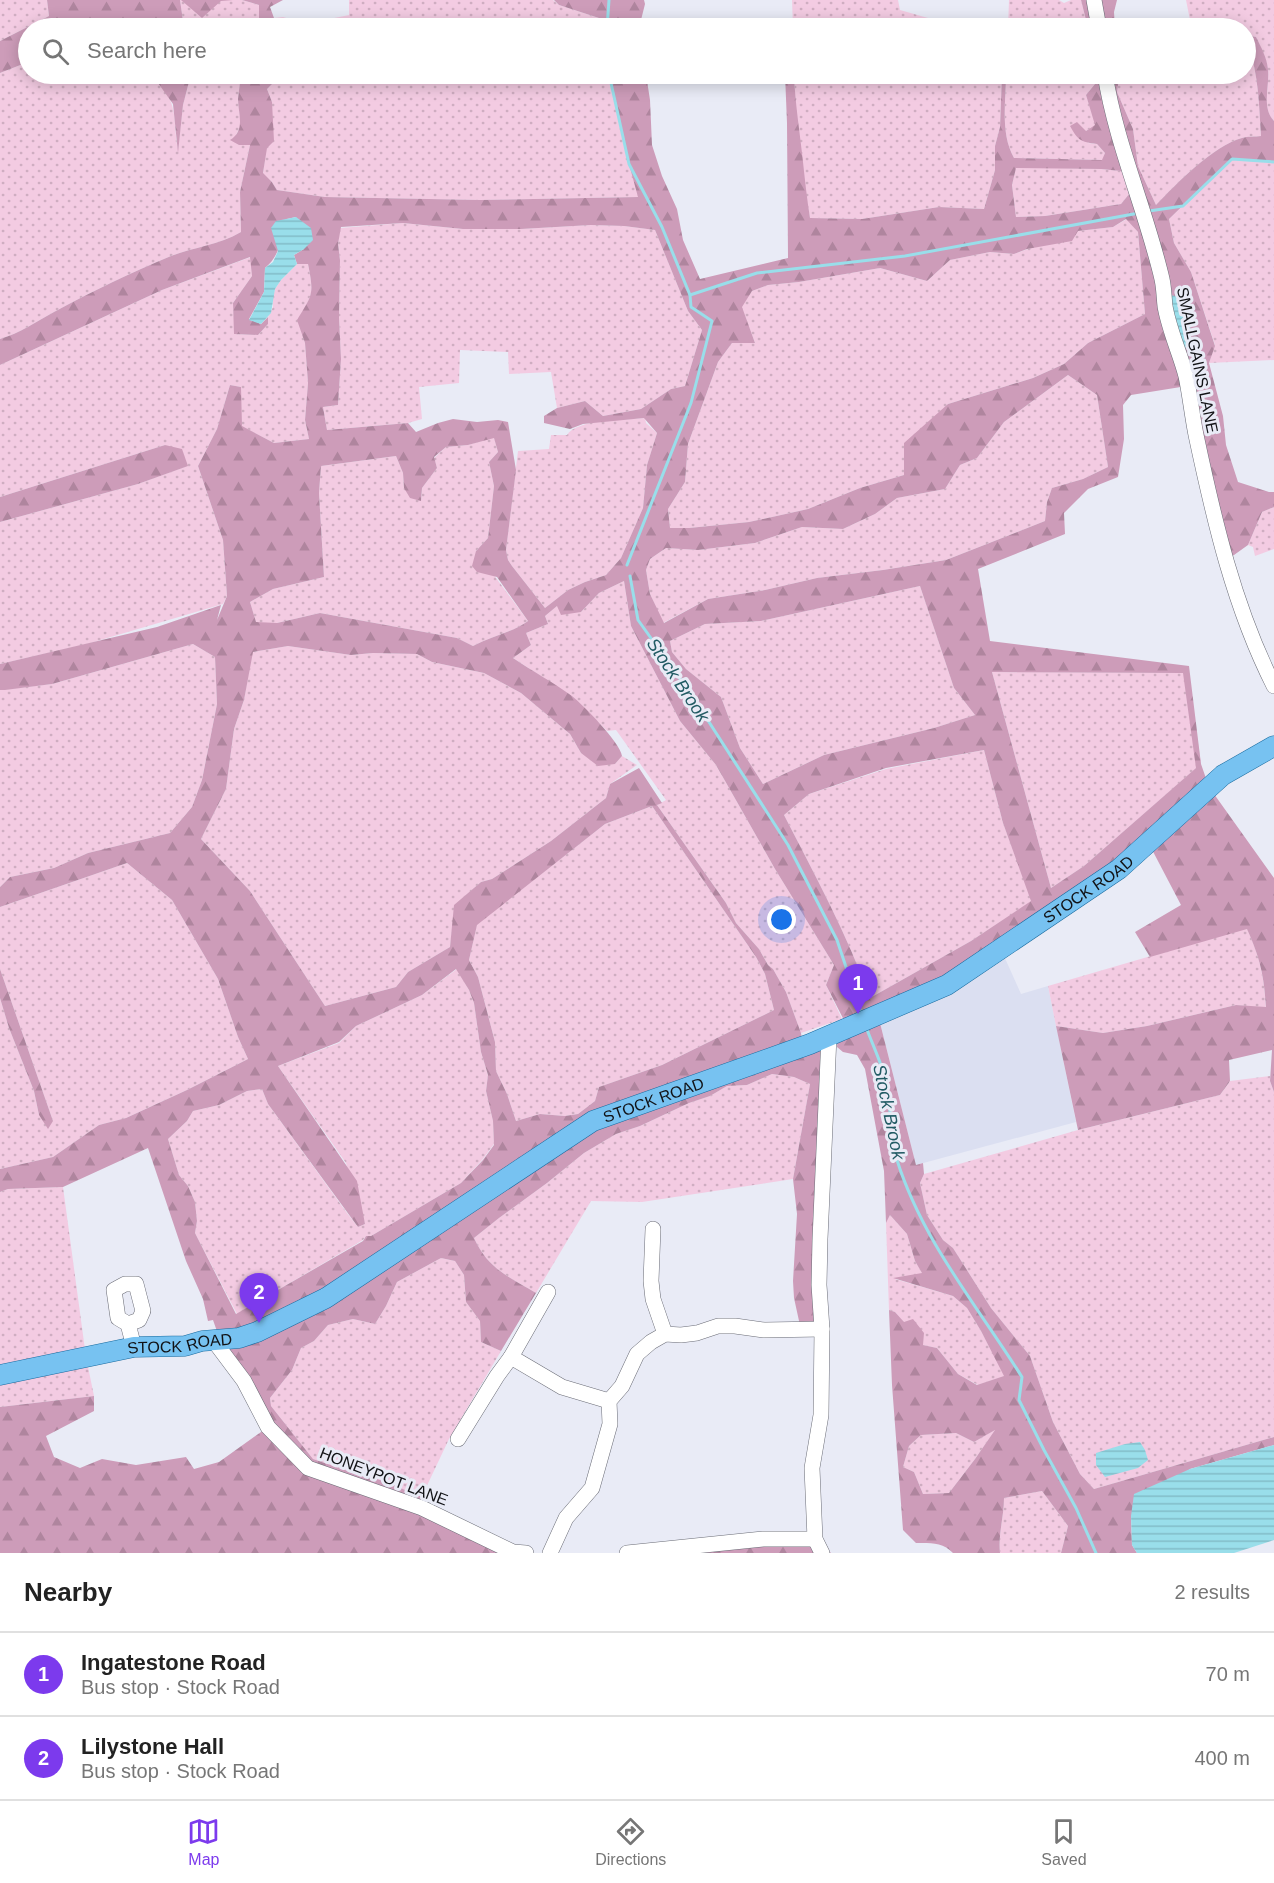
<!DOCTYPE html>
<meta charset="utf-8">
<style>
body{margin:0;font-family:Arial,sans-serif;background:#f6f6f6;color:#222}
.you{position:absolute;left:782px;top:920px;width:21px;height:21px;margin:-15px;border:4px solid #fff;border-radius:50%;background:#1a73e8;box-shadow:0 0 0 9px #1a73e833}
.badge{display:grid;place-items:center;width:39px;height:39px;border-radius:50%;background:#7c3aed;color:#fff;font-size:20px;font-weight:700}
.pin{position:absolute;translate:-50% -50px;filter:drop-shadow(0 2px 3px #0008)}
.pin::after{content:'';position:absolute;top:32px;width:21px;height:18px;background:inherit;clip-path:polygon(0 0,100% 0,50% 100%)}
.list{margin:0;padding:0;list-style:none}
h2{display:flex;justify-content:space-between;align-items:center;height:78px;margin:0;padding:0 24px;font-size:26px}
h2 small{font-size:20px;font-weight:400;color:#767676}
.list li{display:grid;grid-template-columns:39px 1fr auto;gap:18px;align-items:center;box-sizing:border-box;height:84px;padding:0 24px;border-top:2px solid #e0e0e0}
.list b{display:block;font-size:22px;white-space:nowrap}
.list p{margin:0;font-size:20px;white-space:nowrap;color:#767676}
.list em{font-size:20px;font-style:normal;color:#767676}
.icon{flex:none;width:33px;height:33px;fill:none;stroke:currentColor;stroke-width:2;stroke-linecap:round;stroke-linejoin:round}
.map{position:relative;flex:none;width:1274px;height:1553px;overflow:hidden}
.search{position:absolute;background:#fff;box-shadow:0 3px 15px #0003;left:18px;right:18px;top:18px;height:66px;display:flex;align-items:center;gap:15px;box-sizing:border-box;padding:0 21px;border-radius:33px;color:#767676;font-size:22px}
.sheet{height:246px;background:#fff}
nav{display:flex;justify-content:space-around;align-items:center;box-sizing:border-box;height:84px;border-top:2px solid #e0e0e0;background:#fff;font-size:16px;color:#767676}
nav a{display:grid;justify-items:center;gap:3px}
nav .on{color:#7c3aed}
.map>svg:first-child{display:block}
</style>
<div class="map">
<svg width="1274" height="1553" viewBox="0 0 1274 1553">
<defs>
<pattern id="green-dots" width="8" height="8" patternUnits="userSpaceOnUse" patternTransform="scale(1.5)"><rect width="8" height="8" fill="#f3cbe2"/><path d="M2 2h.1M6 6h.1" fill="none" stroke="#cfadc1" stroke-width="1.8" stroke-linecap="round"/></pattern>
<pattern id="forest-firs" width="22" height="20" patternUnits="userSpaceOnUse" patternTransform="scale(1.5)"><rect width="22" height="20" fill="#cd9cb9"/><path d="M5 1l3.5 6h-7zM16 11l3.5 6h-7z" fill="#af859e"/></pattern>
<pattern id="water-rules" width="6" height="5" patternUnits="userSpaceOnUse" patternTransform="scale(1.5)"><rect width="6" height="5" fill="#99deea"/><path d="M0 2.5h6" fill="none" stroke="#83bdc8"/></pattern>
</defs>
<rect width="100%" height="100%" fill="#e9ebf6"/>
<path fill="#dbdff1" d="M1004 956 1021 994 1048 986 1076 1122 916 1165 879 1019Z"/>
<g fill="url(#green-dots)">
<path d="M0 0H47L49 16 0 41Z"/>
<path d="M180 0H242L259 5V28H184Z"/>
<path d="M349 0H553L559 5 599 18 604 28H271L274 18 283 17 305 24 349 15Z"/>
<path d="M792 0H898L900 10 963 28H793Z"/>
<path d="M1009 0H1059L1064 3 1071 0H1081L1088 28H1008Z"/>
<path d="M1186 0H1274V121C1261 109 1270 85 1268 69 1267 59 1260 47 1256 37L1246 35V28H1232L1230 20 1191 25Z"/>
<path d="M1248 45C1259 74 1259 107 1261 136 1255 137 1247 136 1242 138 1213 146 1177 183 1156 205L1138 166 1133 129 1117 92 1119 79 1118 74H1147L1150 82 1193 75V74H1246V46Z"/>
<path d="M28 62V74H134C141 81 153 79 160 85 179 105 173 125 178 149L183 105 191 74H241L238 100 241 125 235 137 239 145H250L240 192 241 232C219 245 194 247 171 256 132 272 91 292 54 312 36 322 20 333 0 339V73Z"/>
<path d="M273 74H609L629 164 639 197 480 200 325 197 277 190 272 182 263 174 272 102 267 89 274 82Z"/>
<path d="M794 74H1002L1000 127 995 146V170L984 209 939 207 862 219 810 218C801 171 796 122 794 74Z"/>
<path d="M1006 74H1096L1095 84 1086 95 1096 125 1086 131 1088 143 1097 144 1105 153 1103 160 1014 158C1000 133 1006 102 1006 74Z"/>
<path d="M1232 159 1274 162V360L1209 363 1215 345 1191 272 1174 243 1169 219Z"/>
<path d="M1016 167 1101 169 1130 172 1134 188 1121 204 1045 216 1016 217 1012 185Z"/>
<path d="M1127 219 1138 232 1145 314 1088 343 1064 364 1033 378 948 404 904 475 860 488 808 509 749 522 689 528H670L668 509 685 482 688 444 718 362 732 343H755L741 306 752 291 768 285 799 282 880 268 927 281 950 260 990 252 1014 254 1078 231 1113 227Z"/>
<path d="M403 223 463 229H521L591 225 624 226 655 230 688 311 702 330 685 386 671 389 641 409 603 416 585 401 557 408 551 372 509 374 508 352 460 350 459 383 419 387 422 419 408 423 327 430 323 407 338 405 341 359 339 317 340 260 338 244 340 228Z"/>
<path d="M251 257 252 276 233 303 235 334 258 335 268 324V317L273 307V297L275 289 281 280 297 264H308C314 294 313 294 298 320L305 343 308 383 305 420 309 439 274 443 241 426V387L230 385 217 429 198 466 223 540 227 596 223 604 87 644 0 664V522L138 484 187 466 165 445 0 497V365L162 290Z"/>
<path d="M1068 375 1097 395 1108 467 1083 479 1052 488 1047 502 1045 521 946 560 883 570 817 578 765 590 708 599 663 623 650 594 646 570 650 559 666 548 698 550 755 543 802 527 843 529 875 514 897 498 945 489 960 465 977 458 1004 422Z"/>
<path d="M645 418 646 423 657 433 647 465 643 508 621 558 606 575 585 582 568 590 545 608 512 566 508 560 506 550 518 451 549 449 551 435H567C576 419 626 420 645 418Z"/>
<path d="M494 437 498 452 489 462 494 486 488 538 476 551 528 621C511 633 492 636 473 646L457 638 320 613 277 623H256L250 602 273 589 324 577 319 493 321 466 396 456 403 473 404 488 421 501 422 488 437 468 434 458 446 447 468 445Z"/>
<path d="M1274 507V549L1255 556 1253 547 1248 545 1262 512Z"/>
<path d="M624 581 631 626 680 721 716 765 775 869 834 965 826 985 842 1019 801 1033 786 992 773 969 768 965 759 949 736 923 726 903 657 805 666 800 616 730 607 731 573 697 513 658 531 645 526 633 548 624 545 616 558 605 581 612 599 593Z"/>
<path d="M920 586 954 688 975 715 934 728 824 755 763 784 740 748 721 697 686 669 672 652 670 641 705 624 761 621Z"/>
<path d="M193 644 215 657 217 704 202 780 192 807 170 833 88 853 54 868 10 877 0 887V690L52 684Z"/>
<path d="M288 646 351 655 373 653 417 654 432 662 484 673 521 693 570 734 581 753 615 764 622 756 637 765 610 784 606 798 551 841 492 879 481 882 455 905 450 947 408 972 396 987 325 1006 250 891 201 839 226 789 234 729 244 700 252 652Z"/>
<path d="M992 672 1188 673 1201 764 1084 866 1051 888Z"/>
<path d="M984 750 1003 823 1032 901 971 941 870 998C847 934 815 875 784 815L809 794 886 769Z"/>
<path d="M652 806 756 957 765 974 774 1010 662 1065 599 1087 595 1101 578 1114 565 1116 540 1114 516 1121 507 1094 496 1071 495 1042 478 977 469 960 477 924 605 824Z"/>
<path d="M127 863 172 900 218 979 238 1037 248 1059 187 1090 126 1118 99 1125 53 1157 0 1169V998L9 1028 34 1091 39 1115 53 1121 0 969V907Z"/>
<path d="M1247 928C1260 958 1264 975 1266 1008L1236 1005 1147 1026 1103 1033 1056 1026 1048 986Z"/>
<path d="M457 969 469 990 474 1003 481 1052 488 1075 486 1091 493 1121 494 1144 483 1159 461 1183 371 1236H366L363 1240 237 1314 195 1233 197 1221 195 1202 188 1186 179 1175 168 1139 187 1121 193 1111 219 1105 247 1091 262 1089 268 1104 347 1213 358 1227 365 1224 346 1163 278 1066 339 1043 356 1026 422 995Z"/>
<path d="M772 1074 794 1077 810 1084 793 1179 642 1202 591 1201 536 1293C508 1276 488 1269 474 1238L499 1218 547 1183 584 1153 616 1134 640 1126 689 1103 710 1096 727 1086 747 1085Z"/>
<path d="M1270 1076V1081L1274 1092V1437L1094 1489 1080 1474 1053 1422 1030 1356 991 1308 953 1248 943 1240 927 1215 920 1183 924 1174 1078 1130 1220 1095 1230 1081Z"/>
<path d="M63 1187 86 1357 94 1396 0 1407V1192L8 1189Z"/>
<path d="M890 1215 907 1234 915 1261 923 1274 895 1279 953 1296 967 1308 981 1331 1005 1376 978 1385 958 1374 937 1348 923 1345 895 1312 889 1310 886 1223Z"/>
<path d="M441 1258 455 1261 464 1275 466 1302 480 1321 481 1342 501 1351 449 1439 423 1494 411 1493 391 1483 345 1470 313 1459 271 1406 270 1398 292 1370 301 1348 314 1341 328 1325 353 1319 375 1324 386 1306 397 1282Z"/>
<path d="M996 1429 975 1459 949 1493 923 1494 914 1472 903 1467 909 1446 921 1435 956 1433 974 1442Z"/>
<path d="M1042 1491 1068 1526 1061 1553H1000C998 1534 1004 1517 1004 1498Z"/>
</g>
<g fill="url(#forest-firs)" fill-rule="evenodd">
<path d="M47 0H180L184 28H28V62L0 73V41L49 16Z"/>
<path d="M181 0H233L221 1 202 18Z"/>
<path d="M242 0H283L270 7 274 18 271 28H259V5Z"/>
<path d="M554 0H644L645 4 639 28H604L599 18 559 5Z"/>
<path d="M1081 0H1117L1114 12 1115 28H1088Z"/>
<path d="M1246 35 1256 37C1261 47 1267 58 1268 69 1270 85 1261 108 1274 121V162L1231 159 1169 219 1174 243 1191 272 1215 346 1209 363 1223 416 1226 445 1238 482 1269 492H1274V507L1262 512 1248 545 1227 560 1187 386 1131 395 1123 405 1124 439 1118 477 1088 489 1064 513 1065 534 978 569 990 641 1189 666 1201 764 1209 787 1274 878V1092L1270 1081 1272 1050 1229 1060 1230 1081 1220 1095 1078 1130 1056 1026 1103 1033 1147 1026 1236 1005 1266 1007C1264 975 1260 958 1247 929L1150 957 1135 932 1181 905 1148 842 879 1019 916 1165 923 1163 924 1174 920 1183 927 1215 943 1240 953 1248 991 1308 1030 1356 1053 1422 1080 1474 1094 1489 1274 1437V1445L1190 1469 1131 1516 1132 1545 1137 1553H1061L1068 1526 1042 1491 1004 1498C1004 1517 998 1534 1000 1553H953C943 1542 930 1543 916 1543L903 1530 892 1385 889 1310 895 1312 904 1322 913 1319 924 1333 923 1345 937 1348 958 1374 977 1385 1004 1376 981 1331 967 1308 953 1296 893 1278 922 1273 915 1261 907 1234 890 1215 886 1223 884 1171 865 1069 857 1055 843 1052 837 1047 838 1032 848 1028 826 985 834 965 775 869 716 765 680 721 631 626 624 581 599 593 581 612 561 615 557 606 545 616 548 624 526 633 531 645 513 658C532 671 553 682 572 696 583 705 620 742 622 756L615 764 598 766 581 753 570 734 521 693 484 673 432 662 417 654 373 653 351 655 288 646 253 652 244 700 234 729 226 789 201 839 250 891 325 1006 396 987 408 972 450 947 454 905 481 882 492 879 551 841 606 798 610 784 639 768 662 803 657 805 726 903 736 923 759 949 768 965 773 969 786 992 801 1033 803 1046 829 1036 822 1329 801 1330 794 1298 793 1281 797 1214 793 1179 810 1084 794 1077 772 1074 747 1085 727 1086 710 1096 689 1103 640 1126 616 1134 584 1153 547 1183 499 1218 474 1238C488 1269 508 1276 536 1293L501 1351 481 1342 480 1321 466 1302 464 1275 455 1261 441 1258 397 1282 386 1306 375 1324 353 1319 328 1325 314 1341 301 1348 292 1370 270 1398 271 1406 313 1459 345 1470 391 1483 411 1493 423 1494 418 1506 526 1553H0V1407L94 1396V1411L46 1436 54 1457 80 1468 102 1459 136 1465 186 1457 194 1469 219 1462 268 1427 219 1337 213 1320 208 1321 203 1299 186 1261 148 1148 63 1187 8 1189 0 1192V1169L53 1157 99 1125 126 1118 187 1090 248 1059 238 1037 218 979 172 900 127 863 0 907V887L10 877 54 868 88 853 170 833 192 807 202 780 217 704 215 657 193 644 52 684 5 690H0V664L157 627 221 605 217 620 227 596 223 540 198 466 217 429 230 385 241 387 242 426 274 443 309 439 305 420 308 383 305 343 297 320C313 294 314 294 308 264H297L294 255 304 249 296 217 287 219C282 237 280 256 265 268L264 292 249 319 261 324 268 317V324L258 335 234 334 233 303 252 276 250 257 162 290 0 365V339C20 333 36 322 54 312 91 292 132 272 171 256 194 247 219 245 241 232L240 192 250 145H239L230 140C246 130 238 114 238 99 239 90 240 82 241 74H273L274 82 267 89 272 102 274 141 267 148 263 173 272 182 277 190 325 197 480 200 638 197 629 164 609 74H646L650 100 652 145 662 176 677 209 683 240 700 279 788 258 787 123 785 74H794C795 103 800 133 803 162 805 181 807 199 810 218L862 219 939 207 984 209 995 170V146L1000 127 1002 74H1006C1006 102 1000 133 1014 158L1102 160 1105 153 1097 144C1080 142 1078 140 1070 126L1077 122 1086 131 1095 125 1086 95 1095 84 1096 74H1118L1119 79 1117 92 1133 129 1138 166 1156 205C1177 183 1213 146 1242 138 1247 136 1255 137 1261 136 1259 107 1259 74 1248 46H1246ZM1016 168 1101 169 1130 172 1134 188 1121 204 1045 216 1016 217 1012 185ZM1126 219 1138 232 1145 314 1088 343 1064 364 1033 378 948 404 904 443V475L860 488 808 509 749 522 689 528H670L668 509 685 482 688 444 718 362 732 343H755L742 307 752 291 768 285 799 282 880 268 927 281 950 260 990 252 1014 254 1027 249 1072 241 1078 231 1113 227ZM403 223 463 229H521L591 225 624 226 655 230 688 311 702 330 685 386 671 389 641 409 603 416 585 401 557 408 544 416V423L570 429 583 424 644 418 657 433 647 465 643 508 621 558 606 575 585 582 568 590 545 608 512 566 508 560 506 550 516 470 508 422 498 420 477 422 453 419 438 423 416 432 408 423 327 430 323 407 338 405 341 359 339 317 340 260 338 244 341 227ZM1068 375 1097 395 1108 467 1083 479 1052 488 1047 502 1045 521 946 560 883 570 817 578 765 590 708 599 664 623 650 594 646 570 650 559 666 548 698 550 755 543 802 527 843 529 875 514 897 498 945 489 960 465 977 458 1004 422ZM494 438 498 452 489 462 494 486 488 538 476 551 472 566 477 572 497 577 528 621C511 633 492 636 473 646L457 638 320 613 277 623 256 622 250 602 273 589 324 577 319 493 321 466 396 456 403 473 404 488 410 498 421 501 422 488 437 468 434 457 446 447 468 445ZM920 586 954 688 975 715 934 728 824 755 763 784 740 748 721 697 686 669 672 652 670 641 705 624 761 621ZM992 672 1183 673 1196 768 1084 866 1051 888ZM984 750 1003 823 1031 901 971 941 870 998C847 934 815 875 784 815L809 794 886 768ZM652 806 756 957 765 974 774 1010 662 1065 599 1087 595 1101 578 1114 565 1116 540 1114 516 1121 507 1094 496 1071 495 1042 478 977 469 960 477 925 605 824ZM456 969 469 990 474 1003 481 1052 488 1075 486 1091 493 1121 494 1145 483 1160 461 1183 371 1236H366L363 1241 236 1314 195 1233 197 1221 195 1202 188 1186 179 1175 168 1139 187 1121 193 1111 219 1105 247 1091 262 1089 268 1104 358 1227 365 1224 357 1181 278 1066 339 1042 356 1026 422 995ZM995 1430 975 1459 949 1493 923 1494 914 1472 903 1467 909 1446 921 1435 956 1433 974 1442Z"/>
<path d="M134 74H191L183 105 178 153 173 104 158 83 137 77Z"/>
<path d="M165 445 182 449 188 466 138 484 0 522V497Z"/>
<path d="M0 969 53 1121 48 1129 39 1115 34 1091 9 1028 0 998Z"/>
<path d="M763 1539 825 1547 831 1553H627Z"/>
</g>
<g fill="url(#water-rules)">
<path d="M296 217 311 228 313 240 304 249 294 255 297 264 281 280 275 289 271 313 261 324 249 320 264 292 265 268 273 262 278 251 271 228 276 221Z"/>
<path d="M1170 295 1180 297C1189 320 1196 328 1184 351L1173 321Z"/>
<path d="M1140 1442 1145 1450 1148 1460 1138 1468 1105 1477 1096 1465V1453L1125 1444Z"/>
<path d="M1274 1445V1540L1234 1553H1137L1132 1545 1131 1516 1134 1494 1190 1469Z"/>
</g>
<g fill="none" stroke-linecap="round" stroke-linejoin="round">
<g stroke="#99deea" stroke-width="3">
<path d="M607 28 609 0"/>
<path d="M609 74 629 164 662 227 690 295 691 307 712 321 691 403 627 565"/>
<path d="M1149 211 1183 206 1232 159 1274 162"/>
<path d="M690 295 757 273 905 256 1139 213"/>
<path d="M630 576 638 620 691 694 788 845 837 940 862 1015"/>
<path d="M866 1027C872 1043 879 1058 884 1074 892 1102 889 1132 897 1160 922 1240 978 1307 1022 1377L1019 1400 1044 1450 1076 1508 1096 1553"/>
</g>
<g stroke="#6a6c76" stroke-width="16">
<g id="minor">
<path d="M1094 0 1099 28"/>
<path d="M1105 74C1116 144 1146 210 1162 279 1164 288 1164 297 1165 306 1169 330 1180 353 1186 376 1190 395 1192 415 1196 435 1214 520 1234 607 1274 686"/>
<path d="M653 1229 651 1281 653 1299 665 1334"/>
<path d="M548 1292 511 1357 562 1387 609 1401"/>
<path d="M128 1324 139 1320 143 1311 136 1284H125L114 1290 118 1318 128 1324 134 1347"/>
<path d="M214 1341 244 1381 268 1427 308 1468 422 1508 513 1552 526 1553"/>
<path d="M458 1439 497 1376 511 1357"/>
<path d="M550 1553 566 1518 592 1488 610 1424 609 1401 622 1386 637 1354 651 1342 665 1334 681 1335 697 1333 718 1326H735L764 1330 822 1329"/>
<path d="M627 1553 763 1539H815"/>
<path d="M822 1553 815 1539 812 1468 821 1415 822 1329 819 1285 820 1239 829 1036"/>
</g>
</g>
<g stroke="#196a9e" stroke-width="21">
<g id="major">
<path id="s1" d="M0 1375 134 1347 185 1346 202 1341 239 1338 257 1332 326 1298 593 1121 810 1044 947 985 1119 869 1223 775 1274 746"/>
</g>
</g>
<use href="#minor" stroke="#fff" stroke-width="15"/>
<use href="#major" stroke="#77c2f1" stroke-width="20"/>
</g>
<g text-anchor="middle" stroke-width="6" stroke-linejoin="round" paint-order="stroke">
<g font-size="16" fill="#111215" stroke="#e9ebf6">
<text transform="translate(1198 360) rotate(78)" y="6">SMALLGAINS LANE</text>
<text dy="6" stroke="none"><textPath href="#s1" startOffset="1209">STOCK ROAD</textPath></text>
<text dy="6" stroke="none"><textPath href="#s1" startOffset="723">STOCK ROAD</textPath></text>
<text dy="6" stroke="none"><textPath href="#s1" startOffset="183">STOCK ROAD</textPath></text>
<text transform="translate(384 1476) rotate(21)" y="6">HONEYPOT LANE</text>
</g>
<g font-size="18" font-style="italic" fill="#225b64" stroke="#e9ebf6">
<text transform="translate(678 680) rotate(56)" y="6">Stock Brook</text>
<text transform="translate(889 1112) rotate(78)" y="6">Stock Brook</text>
</g>
</g>
</svg>
<div class="you"></div>
<div class="pin badge" style="left:858px;top:1014px">1</div>
<div class="pin badge" style="left:259px;top:1323px">2</div>
<div class="search"><svg class="icon" aria-label="search" viewBox="0 0 24 24"><circle cx="10" cy="10" r="6"/><path d="M15 15l6 6"/></svg>Search here</div>
</div>
<section class="sheet">
<h2>Nearby<small>2 results</small></h2>
<ul class="list">
<li><span class="badge">1</span><div><b>Ingatestone Road</b><p>Bus stop · Stock Road</p></div><em>70 m</em></li>
<li><span class="badge">2</span><div><b>Lilystone Hall</b><p>Bus stop · Stock Road</p></div><em>400 m</em></li>
</ul>
</section>
<nav>
<a class="on"><svg class="icon" aria-label="map" viewBox="0 0 24 24"><path d="M3 6l6-2 6 2 6-2v14l-6 2-6-2-6 2zM9 4v14M15 6v14"/></svg>Map</a>
<a><svg class="icon" aria-label="directions" viewBox="0 0 24 24"><path d="M12 3l9 9-9 9-9-9zM9 14v-3h6M13 9l2 2-2 2"/></svg>Directions</a>
<a><svg class="icon" aria-label="saved" viewBox="0 0 24 24"><path d="M7 4h10v16l-5-4-5 4z"/></svg>Saved</a>
</nav>
